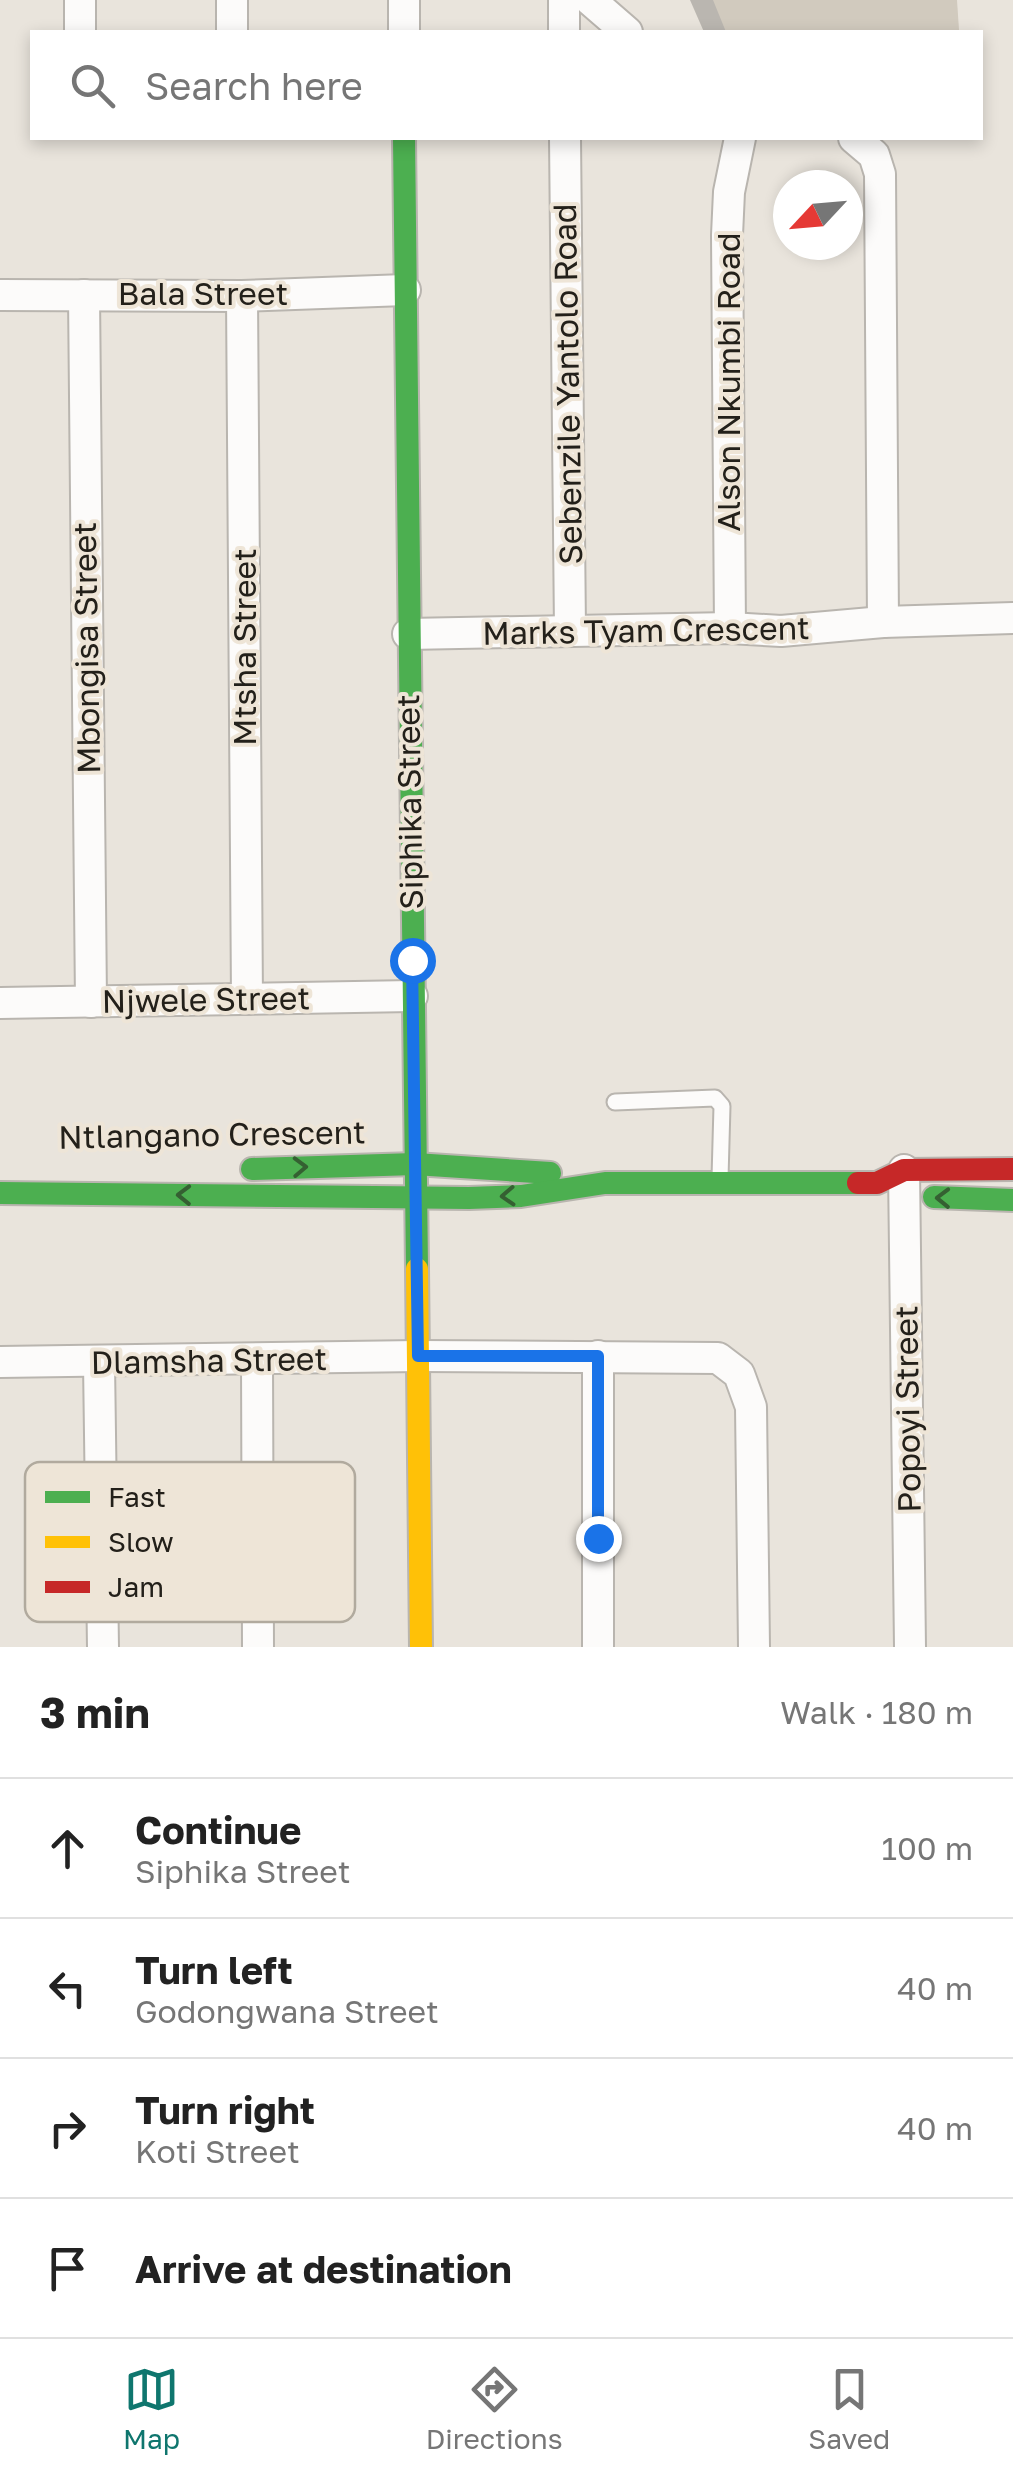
<!DOCTYPE html>
<meta charset="utf-8">
<style>
body{margin:0;font-family:"Golos Text",sans-serif;background:#f6f6f6;color:#222}
.compass{position:absolute;left:773px;top:170px;width:90px;height:90px;border-radius:50%;background:#fff;box-shadow:0 5px 15px #0003;rotate:244deg}
.stop{position:absolute;width:30px;height:30px;margin:-22px;border:8px solid #1a73e8;border-radius:50%;background:#fff}
.stop.end{background:#1a73e8;border-color:#fff;box-shadow:0 2px 10px #0008}
.list{margin:0;padding:0;list-style:none}
h2{display:flex;justify-content:space-between;align-items:center;height:130px;margin:0;padding:0 40px;font-size:42px}
h2 small{font-size:32px;font-weight:400;color:#767676}
.list li{display:grid;grid-template-columns:65px 1fr auto;gap:30px;align-items:center;box-sizing:border-box;height:140px;padding:0 40px;border-top:2px solid #e0e0e0}
.list b{display:block;font-size:38px;white-space:nowrap}
.list p{margin:0;font-size:32px;white-space:nowrap;color:#767676}
.list em{font-size:32px;font-style:normal;color:#767676}
.icon{flex:none;width:55px;height:55px;fill:none;stroke:currentColor;stroke-width:2;stroke-linecap:round;stroke-linejoin:round}
.map{position:relative;flex:none;width:1013px;height:1647px;overflow:hidden}
.search{position:absolute;background:#fff;box-shadow:0 5px 15px #0003;left:30px;right:30px;top:30px;height:110px;display:flex;align-items:center;gap:25px;box-sizing:border-box;padding:0 35px;border-radius:0px;color:#767676;font-size:38px}
.sheet{height:690px;background:#fff}
nav{display:flex;justify-content:space-around;align-items:center;box-sizing:border-box;height:140px;border-top:2px solid #e0e0e0;background:#fff;font-size:28px;color:#767676}
nav a{display:grid;justify-items:center;gap:5px}
nav .on{color:#0f766e}
.map>svg:first-child{display:block}
</style>
<div class="map">
<svg width="1013" height="1647" viewBox="0 0 1013 1647">
<rect width="100%" height="100%" fill="#e9e4dc"/>
<path fill="#0003" d="M690 0H955L956 29 953 32H704Z"/>
<path fill="#d1cabe" d="M713 0H957L959 30 726 32Z"/>
<g fill="none" stroke-linecap="round" stroke-linejoin="round">
<g stroke="#b9b5af" stroke-width="19">
<path id="lane" d="M615 1102 715 1098 722 1106 720 1178"/>
</g>
<g stroke="#b9b5af" stroke-width="34">
<g id="street">
<path d="M80 0V32"/>
<path d="M232 0V32"/>
<path d="M404 0V32"/>
<path d="M564 0V32"/>
<path d="M590 0 627 32"/>
<path d="M565 138 570 630"/>
<path d="M854 138 874 155 880 174 883 622"/>
<path d="M0 295 242 296 405 290"/>
<path d="M84 295 91 1002"/>
<path d="M242 296 247 999"/>
<path d="M730 628 727 235 729 192 740 138"/>
<path d="M408 634 730 628 781 631 883 622 1013 618"/>
<path d="M0 1003 412 996"/>
<path d="M904 1170 910 1647"/>
<path d="M598 1356V1647"/>
<path d="M257 1361 258 1647"/>
<path d="M0 1362 418 1356 718 1358 739 1374 751 1407 754 1647"/>
<path d="M99 1363 103 1647"/>
</g>
</g>
<g stroke="#b9b5af" stroke-width="26">
<g id="fast">
<path d="M404 138 417 1269"/>
<path d="M252 1169 415 1164 550 1173"/>
<path d="M0 1193 469 1198 521 1196 605 1183H858"/>
<path d="M934 1197 1013 1200"/>
</g>
</g>
<g stroke="#b9b5af" stroke-width="26">
<path id="slow" d="M417 1269 421 1647"/>
</g>
<g stroke="#b9b5af" stroke-width="26">
<path id="jam" d="M858 1183H877L904 1170 1013 1169"/>
</g>
<use href="#lane" stroke="#fcfbfa" stroke-width="15"/>
<use href="#street" stroke="#fcfbfa" stroke-width="30"/>
<use href="#fast" stroke="#4caf50" stroke-width="22"/>
<use href="#slow" stroke="#ffc107" stroke-width="22"/>
<use href="#jam" stroke="#c62828" stroke-width="22"/>
</g>
<defs><path id="oneway-chevron" d="M-2-3.5L2.5 0L-2 3.5" fill="none" stroke-width="1.6" stroke-linecap="round" stroke-linejoin="round" transform="scale(2.5)"/></defs>
<g stroke="#356032">
<use href="#oneway-chevron" transform="translate(300 1167) rotate(-2)"/>
<use href="#oneway-chevron" transform="translate(184 1195) rotate(-179)"/>
<use href="#oneway-chevron" transform="translate(508 1196) rotate(177)"/>
<use href="#oneway-chevron" transform="translate(943 1198) rotate(-179)"/>
</g>
<g fill="none" stroke-linecap="round" stroke-linejoin="round">
<path stroke="#1a73e8" stroke-width="12" d="M412 960 418 1356H598V1538"/>
</g>
<g text-anchor="middle" stroke-width="8" stroke-linejoin="round" paint-order="stroke">
<g font-size="32" fill="#23201a" stroke="#eee5d7">
<text x="203" y="305">Bala Street</text>
<text transform="translate(729 382) rotate(-90)" y="11">Alson Nkumbi Road</text>
<text transform="translate(568 384) rotate(-91)" y="11">Sebenzile Yantolo Road</text>
<text transform="translate(646 631) rotate(-1)" y="11">Marks Tyam Crescent</text>
<text transform="translate(245 647) rotate(-90)" y="11">Mtsha Street</text>
<text transform="translate(87 648) rotate(-91)" y="11">Mbongisa Street</text>
<text transform="translate(410 802) rotate(-91)" y="11">Siphika Street</text>
<text transform="translate(206 1000) rotate(-1)" y="11">Njwele Street</text>
<text transform="translate(212 1135) rotate(-1)" y="11">Ntlangano Crescent</text>
<text transform="translate(209 1361) rotate(-1)" y="11">Dlamsha Street</text>
<text transform="translate(908 1409) rotate(-91)" y="11">Popoyi Street</text>
</g>
</g>
<rect x="25" y="1462" width="330" height="160" rx="15" fill="#eee5d7" stroke="#b1aa9e" stroke-width="2.5"/>
<rect x="45" y="1491" width="45" height="12" fill="#4caf50"/>
<rect x="45" y="1536" width="45" height="12" fill="#ffc107"/>
<rect x="45" y="1581" width="45" height="12" fill="#c62828"/>
<g font-size="28" fill="#23201a">
<text x="108" y="1507">Fast</text>
<text x="108" y="1552">Slow</text>
<text x="108" y="1597">Jam</text>
</g>
</svg>
<svg class="compass" viewBox="-18 -18 36 36"><path d="M0-13l5 13h-10z" fill="#e53935"/><path d="M0 13l5-13h-10z" fill="#767676"/></svg>
<div class="stop" style="left:412px;top:960px"></div>
<div class="stop end" style="left:598px;top:1538px"></div>
<div class="search"><svg class="icon" aria-label="search" viewBox="0 0 24 24"><circle cx="10" cy="10" r="6"/><path d="M15 15l6 6"/></svg>Search here</div>
</div>
<section class="sheet">
<h2>3 min<small>Walk · 180 m</small></h2>
<ul class="list">
<li><svg class="icon" aria-label="ahead" viewBox="0 0 24 24"><path d="M12 20V5M6 11l6-6 6 6"/></svg><div><b>Continue</b><p>Siphika Street</p></div><em>100 m</em></li>
<li><svg class="icon" aria-label="left" viewBox="0 0 24 24"><path d="M17 20v-9H6M10 6l-5 5 5 5"/></svg><div><b>Turn left</b><p>Godongwana Street</p></div><em>40 m</em></li>
<li><svg class="icon" aria-label="right" viewBox="0 0 24 24"><path d="M7 20v-9h11M14 6l5 5-5 5"/></svg><div><b>Turn right</b><p>Koti Street</p></div><em>40 m</em></li>
<li><svg class="icon" aria-label="arrive" viewBox="0 0 24 24"><path d="M6 21V4h12l-3 4 3 4H6"/></svg><div><b>Arrive at destination</b></div></li>
</ul>
</section>
<nav>
<a class="on"><svg class="icon" aria-label="map" viewBox="0 0 24 24"><path d="M3 6l6-2 6 2 6-2v14l-6 2-6-2-6 2zM9 4v14M15 6v14"/></svg>Map</a>
<a><svg class="icon" aria-label="directions" viewBox="0 0 24 24"><path d="M12 3l9 9-9 9-9-9zM9 14v-3h6M13 9l2 2-2 2"/></svg>Directions</a>
<a><svg class="icon" aria-label="saved" viewBox="0 0 24 24"><path d="M7 4h10v16l-5-4-5 4z"/></svg>Saved</a>
</nav>
